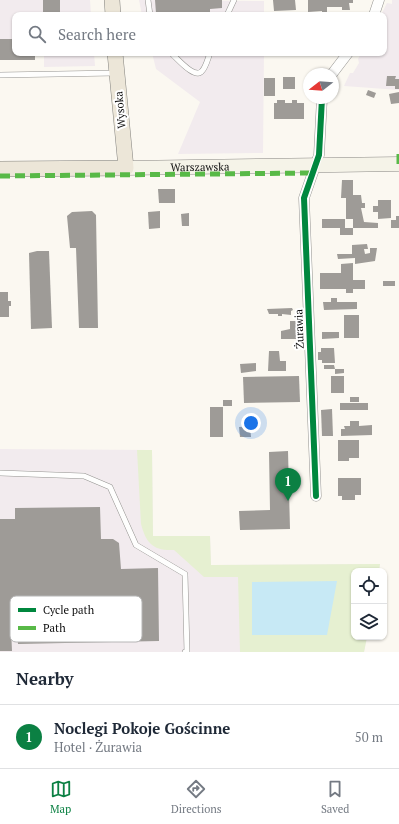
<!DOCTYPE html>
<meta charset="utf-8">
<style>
body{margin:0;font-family:"PT Serif",serif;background:#f2f2f3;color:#1f2937}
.controls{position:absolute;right:12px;bottom:12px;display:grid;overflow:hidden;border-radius:8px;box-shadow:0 1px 3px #0004}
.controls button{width:36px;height:36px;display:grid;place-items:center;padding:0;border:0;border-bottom:1px solid #e0e1e3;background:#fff;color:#1f2937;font:20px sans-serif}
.compass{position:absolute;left:303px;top:68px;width:36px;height:36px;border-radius:50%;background:#fff;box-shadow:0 1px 3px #0004;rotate:253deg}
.you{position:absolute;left:251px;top:423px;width:14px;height:14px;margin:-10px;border:3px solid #fff;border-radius:50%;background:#1a73e8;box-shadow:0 0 0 6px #1a73e833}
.badge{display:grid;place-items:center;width:26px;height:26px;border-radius:50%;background:#0b8043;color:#fff;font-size:13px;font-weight:700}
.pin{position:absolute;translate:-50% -33px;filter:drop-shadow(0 1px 2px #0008)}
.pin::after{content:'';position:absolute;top:21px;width:14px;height:12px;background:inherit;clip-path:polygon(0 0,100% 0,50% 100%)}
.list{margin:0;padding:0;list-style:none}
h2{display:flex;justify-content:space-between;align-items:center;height:52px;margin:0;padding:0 16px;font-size:17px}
h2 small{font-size:13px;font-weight:400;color:#747a83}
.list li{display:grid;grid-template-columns:26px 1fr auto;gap:12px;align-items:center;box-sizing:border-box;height:64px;padding:0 16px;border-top:1px solid #e0e1e3}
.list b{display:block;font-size:15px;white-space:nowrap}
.list p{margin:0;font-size:13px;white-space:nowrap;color:#747a83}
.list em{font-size:13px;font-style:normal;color:#747a83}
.icon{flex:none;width:22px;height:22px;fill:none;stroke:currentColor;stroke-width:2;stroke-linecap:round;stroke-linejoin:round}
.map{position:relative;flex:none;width:399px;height:652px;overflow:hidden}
.search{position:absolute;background:#fff;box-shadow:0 1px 3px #0004;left:12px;right:12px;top:12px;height:44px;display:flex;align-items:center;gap:10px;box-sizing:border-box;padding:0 14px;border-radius:8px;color:#747a83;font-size:15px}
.sheet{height:116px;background:#fff}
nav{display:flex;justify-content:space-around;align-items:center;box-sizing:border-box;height:56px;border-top:1px solid #e0e1e3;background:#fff;font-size:11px;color:#747a83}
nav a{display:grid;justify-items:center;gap:2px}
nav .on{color:#0b8043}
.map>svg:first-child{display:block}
</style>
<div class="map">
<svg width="399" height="652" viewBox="0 0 399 652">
<rect width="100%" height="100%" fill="#fbf8f1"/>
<g fill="#f2ebee">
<path d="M0 0H90L91 15H15V53L35 60H0Z"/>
<path d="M139 0 264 1V15H142Z"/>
<path d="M392 0H399V90L344 86 350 73H353L359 63 358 59 361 53H384V15H381L387 3 392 4Z"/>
<path d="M44 53H94L95 66 44 67Z"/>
<path d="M152 53H264L263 153 178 154 200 102 156 69Z"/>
<path d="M0 449 152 450 153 536H210L211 565 380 564 379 571H354V637H367L364 652H0Z"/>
</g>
<path fill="#e6f0d1" d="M137 450H152L153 536H210L211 565 380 564 379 571H354V637H367L364 652H240L238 577H204L174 550C153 551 146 543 141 524Z"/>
<path fill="#c7e9f5" d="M337 581 327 635H252V582Z"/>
<g fill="#9e9b97">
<rect x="43" y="0" width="17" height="12"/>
<path d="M155 0H222V8L210 9V15H161V12L156 13Z"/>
<path d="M273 0H295L296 10 274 11Z"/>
<path d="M308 0H353V3H349L350 10H342V7H327V14L322 15V11L308 12Z"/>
<path d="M0 39H15V53H35V60H0Z"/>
<path d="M387 76H396L395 79H399V89H395V86H386Z"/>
<rect x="283" y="77" width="12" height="12"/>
<rect x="264" y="78" width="11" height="18"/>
<path d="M368 90 376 93 374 98 366 95Z"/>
<path d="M399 92V103L391 104 389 94Z"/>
<path d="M277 100H285V103H292V100H297V103H304V119H274V103H277Z"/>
<path d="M342 180H353V195H361L362 203H365V208H361L364 222 378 223V228H353V219H346V198H341Z"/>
<path d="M158 189H175V203H159Z"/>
<path d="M378 200H391V218L378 219V212H373V206H378Z"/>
<path d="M92 211 96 215 98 328H79L76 248H70L67 216 72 212Z"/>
<path d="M160 211V228L149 229 148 212Z"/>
<path d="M189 213V226H182L181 214Z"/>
<path d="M396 216H399V228H391V220H396Z"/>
<path d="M322 219H345V228H353V235H340V228H322Z"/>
<path d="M367 244 368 249H364L365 254 370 253V248H377L375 261 355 264V258L338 259 337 254H352V245Z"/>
<path d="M37 251H49L52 328 31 329 29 253Z"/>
<path d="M353 263V280H365V289H353V293H346V289H320V273H341V264Z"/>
<rect x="383" y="281" width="12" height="5"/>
<path d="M0 292H8V301H11V306H9V317H0Z"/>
<path d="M331 298H337V302H357V309L324 310 323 302H331Z"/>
<path d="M292 308 293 310 291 311V315L282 314V316H278V314H269L267 309Z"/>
<rect x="344" y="315" width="15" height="23"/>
<path d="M290 321H299L300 339H281V331L290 329Z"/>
<path d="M322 332H339V338L322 339Z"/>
<path d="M321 348H334L335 363H322V360H318V352H321Z"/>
<path d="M269 351H279L280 361H286V371H268Z"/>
<path d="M256 363V371L241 373 240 364Z"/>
<path d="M324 365H334L335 369H324Z"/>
<path d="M335 369H344V373L335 374Z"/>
<path d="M299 376 300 402 244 403 243 377Z"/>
<rect x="331" y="376" width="13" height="17"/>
<rect x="350" y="397" width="9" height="5"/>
<rect x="223" y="400" width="9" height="6"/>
<rect x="340" y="403" width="28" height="7"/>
<rect x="210" y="407" width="13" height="30"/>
<path d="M332 409 333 436H322L321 410Z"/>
<path d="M350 421H359V426L372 425V435L341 436V429H345L344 426H350Z"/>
<path d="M250 426 251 437H240L239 427Z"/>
<path d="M338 440H359V458H349V461H338Z"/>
<path d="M288 451 290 529 240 530 239 511 270 510 269 452Z"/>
<path d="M338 478H361V495H355V500H342V496H338Z"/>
<path d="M100 507 101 539H113L119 543 121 569 158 568 159 641 18 644 17 628H11L12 651H0V519H15V508Z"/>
</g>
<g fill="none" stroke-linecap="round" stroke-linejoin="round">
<g stroke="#949390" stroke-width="6">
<g id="lane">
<path d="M148 0 150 15"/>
<path d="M227 15 234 0"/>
<path d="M171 53C177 58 195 80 202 71 206 67 208 58 210 53"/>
<path d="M0 75 115 73"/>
<path d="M0 473 84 476 110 487 136 545 185 574 187 652H185"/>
</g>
</g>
<g stroke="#949390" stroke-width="11">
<g id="street">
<path d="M374 15 379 0"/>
<path d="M332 74 348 53"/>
<path d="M316 496 304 198 319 155 322 98"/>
</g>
</g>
<g stroke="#8b8986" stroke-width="15">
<g id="secondary">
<path id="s1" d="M126 168 399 164"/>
</g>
</g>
<g stroke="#81807d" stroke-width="16">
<g id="primary">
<path d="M112 0 113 15"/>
<path d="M0 169 126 168 115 53"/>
</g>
</g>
<use href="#lane" stroke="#fefefd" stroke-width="5"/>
<use href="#street" stroke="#fefefd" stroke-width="10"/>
<use href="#secondary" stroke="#f5f3e8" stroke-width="14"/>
<use href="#primary" stroke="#ece6d8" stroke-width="15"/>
<g stroke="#58b947" stroke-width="5" stroke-dasharray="10 5" stroke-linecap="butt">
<path d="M399 164V149"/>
<path d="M0 176 312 173"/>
</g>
<g stroke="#fff" stroke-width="8">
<path id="cycleway" d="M316 496 304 198 319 155 322 98"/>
</g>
<use href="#cycleway" stroke="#00873e" stroke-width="6"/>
</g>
<g text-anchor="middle" stroke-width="4" stroke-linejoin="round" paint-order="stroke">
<g font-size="11" fill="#0d0d0d" stroke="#fff">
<text transform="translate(120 110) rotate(-95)" y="4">Wysoka</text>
<text dy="4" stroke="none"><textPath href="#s1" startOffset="74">Warszawska</textPath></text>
<text transform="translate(299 329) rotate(-92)" y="4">Żurawia</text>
</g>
</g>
<rect x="10" y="596" width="132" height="46" rx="6" fill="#fff" stroke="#b6b6b6" stroke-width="1"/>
<rect x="18" y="608" width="18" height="4" fill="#00873e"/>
<rect x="18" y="626" width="18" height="4" fill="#58b947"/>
<g font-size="11" fill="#0d0d0d">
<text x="43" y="614">Cycle path</text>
<text x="43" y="632">Path</text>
</g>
</svg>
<div class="controls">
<button><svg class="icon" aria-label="locate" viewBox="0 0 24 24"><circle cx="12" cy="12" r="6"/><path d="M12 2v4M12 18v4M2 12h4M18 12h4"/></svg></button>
<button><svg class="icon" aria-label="layers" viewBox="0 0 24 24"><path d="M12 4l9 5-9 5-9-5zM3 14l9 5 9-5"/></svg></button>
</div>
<svg class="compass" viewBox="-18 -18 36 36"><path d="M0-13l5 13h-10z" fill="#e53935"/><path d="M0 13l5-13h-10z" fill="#747a83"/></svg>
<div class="you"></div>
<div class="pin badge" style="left:288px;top:501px">1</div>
<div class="search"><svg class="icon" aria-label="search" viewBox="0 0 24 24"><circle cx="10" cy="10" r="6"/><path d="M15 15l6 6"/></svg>Search here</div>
</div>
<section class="sheet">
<h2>Nearby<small></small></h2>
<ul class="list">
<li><span class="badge">1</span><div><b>Noclegi Pokoje Gościnne</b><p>Hotel · Żurawia</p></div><em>50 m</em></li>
</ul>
</section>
<nav>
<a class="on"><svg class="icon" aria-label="map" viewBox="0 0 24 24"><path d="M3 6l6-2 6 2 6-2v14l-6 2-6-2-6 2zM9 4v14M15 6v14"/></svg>Map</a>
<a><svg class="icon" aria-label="directions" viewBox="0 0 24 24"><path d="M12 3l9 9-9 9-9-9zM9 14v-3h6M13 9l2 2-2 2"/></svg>Directions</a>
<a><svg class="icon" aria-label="saved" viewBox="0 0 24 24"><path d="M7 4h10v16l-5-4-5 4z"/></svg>Saved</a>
</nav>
